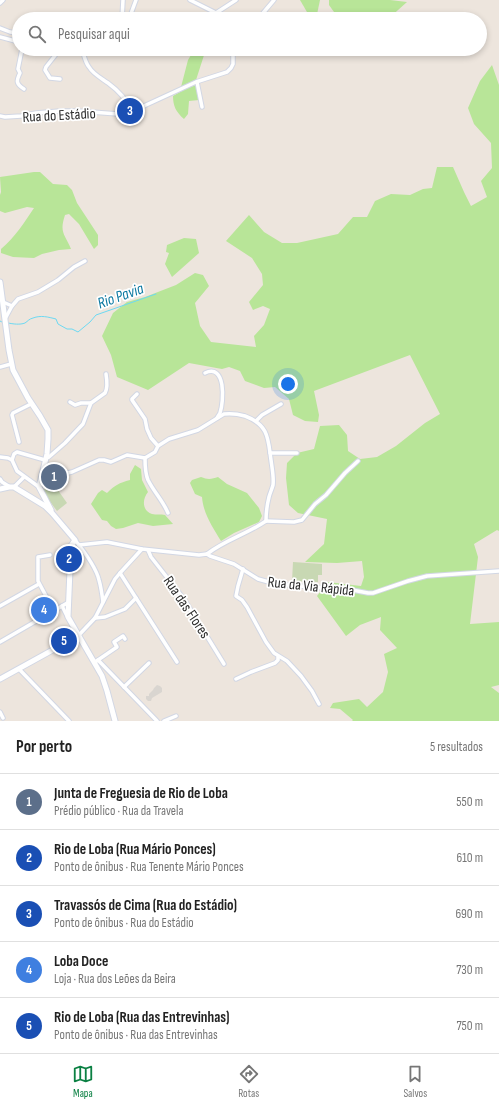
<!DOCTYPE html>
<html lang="pt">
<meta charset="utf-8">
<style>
body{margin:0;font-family:"Sofia Sans Condensed",sans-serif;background:#f2f2f2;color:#222}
.you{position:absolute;left:288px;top:384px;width:14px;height:14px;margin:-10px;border:3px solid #fff;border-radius:50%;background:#1a73e8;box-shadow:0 0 0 6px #1a73e833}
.badge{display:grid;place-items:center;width:26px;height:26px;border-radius:50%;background:#0b8043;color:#fff;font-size:13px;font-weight:700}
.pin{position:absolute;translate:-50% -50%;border:2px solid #fff;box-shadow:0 1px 4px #0006}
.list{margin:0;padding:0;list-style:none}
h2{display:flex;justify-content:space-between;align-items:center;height:52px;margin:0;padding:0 16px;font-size:17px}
h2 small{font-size:13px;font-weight:400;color:#767676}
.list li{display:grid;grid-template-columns:26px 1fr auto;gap:12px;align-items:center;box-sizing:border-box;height:56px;padding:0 16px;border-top:1px solid #e0e0e0}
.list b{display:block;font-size:15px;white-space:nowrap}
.list p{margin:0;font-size:13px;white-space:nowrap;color:#767676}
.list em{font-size:13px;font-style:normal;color:#767676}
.icon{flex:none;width:22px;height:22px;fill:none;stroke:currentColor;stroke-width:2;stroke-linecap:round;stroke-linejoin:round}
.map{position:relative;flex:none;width:499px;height:721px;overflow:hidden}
.search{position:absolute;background:#fff;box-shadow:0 2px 6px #0003;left:12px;right:12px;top:12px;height:44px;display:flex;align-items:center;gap:10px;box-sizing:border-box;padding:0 14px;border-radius:22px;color:#767676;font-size:15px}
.sheet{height:332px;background:#fff}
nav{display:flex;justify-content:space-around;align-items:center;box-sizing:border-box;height:56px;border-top:1px solid #e0e0e0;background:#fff;font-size:11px;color:#767676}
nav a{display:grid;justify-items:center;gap:2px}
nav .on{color:#0b8043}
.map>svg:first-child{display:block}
</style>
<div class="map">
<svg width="499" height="721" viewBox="0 0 499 721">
<rect width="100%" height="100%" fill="#ede5dd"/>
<g fill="#b8e598">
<path d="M300 0H320L316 19H311Z"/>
<path d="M329 0H390L407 2 388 19H339L329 5Z"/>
<path d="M191 49H206L196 80 181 87 188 60 191 55Z"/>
<path d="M492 65 499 85V531L497 530 474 544 478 557 470 624 499 622V685L491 687 499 693V721H352L353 720 340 709 330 708 333 703 359 699 367 707 383 692 388 672 384 654 397 648 380 630 381 617 360 625 346 636 317 596 328 582 361 586 364 577 362 561 337 563 305 562 324 544 327 519 298 513 289 505 286 478 287 463 297 453 314 449 320 426 339 425 347 435 348 451 360 459 377 457 396 446 425 423 440 414 410 355 314 391 319 415 318 422 305 421 293 415 289 399 275 387 264 388 245 381 240 371 229 367 222 369 189 363 148 390 117 377 111 355 102 336 113 313 127 302 145 297 176 285 195 273 203 275 209 286 195 303 200 326 211 342 256 347 254 336 264 325 270 309 263 306 253 310 249 302 263 285 262 274 252 258 226 241 249 215 264 232 282 243H297L338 234 353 217H367L375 201 391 194 410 195 423 189 432 188 437 167H453L464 192 471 206 487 197 481 181 492 168 491 143 474 124 468 108 480 81Z"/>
<path d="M196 85 199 100 189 101 188 114 184 119C176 112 173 106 173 96L187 88Z"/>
<path d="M34 172H40L53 184 67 185 72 190 77 203 98 235V245L94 249 79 224 69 214 65 215C59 233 65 234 71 249L59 250 42 254 34 258 13 257 1 253V249C15 237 24 223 34 208L27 207 5 213 0 211V195L1 192 0 177Z"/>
<path d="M184 238 196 239 199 253 172 277 165 264 169 253 166 252 167 245Z"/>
<path d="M135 465 141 469 142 480 148 492C142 499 142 511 152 514 156 515 161 514 165 515L173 524 153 526 138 523 123 528 116 529 111 526 107 521 102 520 91 504 98 493 102 490 107 493C115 485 119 483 130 480V474Z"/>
<path d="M201 477C208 480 212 479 218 477L227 484 247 493 259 508 262 516 259 522 234 533 221 541C213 528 203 513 202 497L195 494 190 483 192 480Z"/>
</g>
<g fill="#c8d8b3">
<path d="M53 483 67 503 57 511 42 491Z"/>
<path d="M293 562 322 564V575H318V582L292 581Z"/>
</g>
<path fill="#d9d5d0" d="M157 685 160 686 162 688V692L152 698 151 701H148L146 699V696H149V694L153 690 154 688Z"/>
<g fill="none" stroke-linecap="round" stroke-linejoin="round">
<g stroke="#6dd9f2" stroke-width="1">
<path d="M0 321 2 322"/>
<path d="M8 323C13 324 20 325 25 323 28 321 29 319 33 318 41 315 48 317 56 319L58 324 67 329H72L78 332 90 322 96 315 156 294"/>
</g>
<g stroke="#d2d7e4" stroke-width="5.5">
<g id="street">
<path d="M190 0 216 13"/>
<path d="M0 3 3 0"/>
<path d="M130 16 143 19"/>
<path d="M122 19 123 0"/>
<path d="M129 19 136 0"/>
<path d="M211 19 216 13 236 0"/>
<path d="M258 19 274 0"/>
<path d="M0 28 10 32 19 33"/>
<path d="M16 33 19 38"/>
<path d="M0 37 19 42"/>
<path d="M22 49 18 69 20 73C16 81 16 84 24 89"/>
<path d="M54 49 57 53 46 67 45 70 50 78 60 79"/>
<path d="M82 49C84 55 85 62 89 67 93 74 101 78 108 83 119 91 127 100 133 112"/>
<path d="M233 49 259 51 279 49"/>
<path d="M197 82 202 107"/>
<path d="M0 116 5 117 21 116 36 113 60 111H78L118 114H129L146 105 196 82 227 72 231 68 233 64V49"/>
<path d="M3 302 12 306"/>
<path d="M5 319 12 306 18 299 38 292 58 280 74 267 85 261"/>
<path d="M0 367 11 364"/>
<path d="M205 373C226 363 224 401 220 413 219 415 218 416 217 418"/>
<path d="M137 394 132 399V400L145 419 147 429 151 438 158 446"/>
<path d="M70 402 75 405 81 403H91"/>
<path d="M256 421 262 415 281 404"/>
<path d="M19 442 12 415 13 413 31 404"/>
<path d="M270 453H297"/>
<path d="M0 457 8 458 12 460"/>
<path d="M46 458 49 457 65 443 83 424 91 403 105 393C108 388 107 380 106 374"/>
<path d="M145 458C145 466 145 473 148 480 154 492 163 501 168 513"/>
<path d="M43 469 63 474 72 472 99 460H104L111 462 127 455 145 458 155 452 158 446 169 439 198 430 224 414C232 413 238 414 245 416 269 425 268 439 271 460 272 468 274 477 273 485 272 489 270 493 269 497 267 505 266 513 266 521"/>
<path d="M0 479 2 482 10 487"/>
<path d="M14 487 24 477"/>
<path d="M39 487 17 471 12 460 14 454 17 452 45 460"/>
<path d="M266 521 294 522 302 520 315 504 326 495 345 473 358 461"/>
<path d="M75 540C83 550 96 567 99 580 101 587 102 594 103 602"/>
<path d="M79 545 107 542 142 549 199 555 207 554 210 556 234 564 258 579 276 584 324 588H342L368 593H373L408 581 427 576 499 571"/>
<path d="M148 550 151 557 184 599 224 664"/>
<path d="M207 554C225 540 247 534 266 521"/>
<path d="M50 555 38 557V581L54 611"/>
<path d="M243 569 238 586 236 596 242 600 247 607 266 642 274 653 287 661 301 676 312 691 319 704"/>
<path d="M120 573 177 662"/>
<path d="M0 606 39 584"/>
<path d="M62 606 67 616"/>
<path d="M95 618 105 617 125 609 136 598"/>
<path d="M78 636 95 618 115 579 120 573 142 549"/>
<path d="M0 642 69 602"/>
<path d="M98 660 117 647 114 642 123 636 125 639"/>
<path d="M95 662 98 660 157 721"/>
<path d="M19 669 69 721"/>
<path d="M236 679 251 672 275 663 278 660V657"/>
<path d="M124 687 149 663"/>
<path d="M0 712 3 718"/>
<path d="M164 721 176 716"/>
</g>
</g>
<g stroke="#d2d7e4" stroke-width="7">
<g id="secondary">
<path d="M0 282 9 350 13 370 28 398 40 416 48 430V439L47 454 39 487 51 510"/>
<path d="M0 489 9 487H14L45 506 52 513 75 540 71 546 68 617 102 676 107 691 115 721"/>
<path d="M0 679 78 636"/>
</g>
</g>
<use href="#street" stroke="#fff" stroke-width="3.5"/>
<use href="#secondary" stroke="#fff" stroke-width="5"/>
</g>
<g text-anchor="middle" stroke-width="3.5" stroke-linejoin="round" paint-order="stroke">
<g font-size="15" fill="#2b2b2b" stroke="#fff">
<text transform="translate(59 115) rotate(-3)" y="5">Rua do Estádio</text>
<text transform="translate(311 586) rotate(6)" y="5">Rua da Via Rápida</text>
<text transform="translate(187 607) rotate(56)" y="5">Rua das Flores</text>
</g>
<g font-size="16" font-style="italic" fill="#0a78a1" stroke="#fff">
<text transform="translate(120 295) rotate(-20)" y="6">Rio Pavia</text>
</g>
</g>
</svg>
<div class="you"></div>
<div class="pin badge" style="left:54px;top:477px;background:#5c6f8a">1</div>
<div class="pin badge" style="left:69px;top:559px;background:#1a4fb4">2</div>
<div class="pin badge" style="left:130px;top:111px;background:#1a4fb4">3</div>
<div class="pin badge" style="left:44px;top:610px;background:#3f7fe0">4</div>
<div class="pin badge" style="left:64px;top:641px;background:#1a4fb4">5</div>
<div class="search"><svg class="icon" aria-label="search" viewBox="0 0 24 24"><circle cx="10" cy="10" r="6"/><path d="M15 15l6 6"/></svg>Pesquisar aqui</div>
</div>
<section class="sheet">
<h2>Por perto<small>5 resultados</small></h2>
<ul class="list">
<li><span class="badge" style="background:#5c6f8a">1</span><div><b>Junta de Freguesia de Rio de Loba</b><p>Prédio público · Rua da Travela</p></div><em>550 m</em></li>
<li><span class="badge" style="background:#1a4fb4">2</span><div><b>Rio de Loba (Rua Mário Ponces)</b><p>Ponto de ônibus · Rua Tenente Mário Ponces</p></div><em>610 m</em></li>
<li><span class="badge" style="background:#1a4fb4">3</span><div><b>Travassós de Cima (Rua do Estádio)</b><p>Ponto de ônibus · Rua do Estádio</p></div><em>690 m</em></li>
<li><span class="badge" style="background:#3f7fe0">4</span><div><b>Loba Doce</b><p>Loja · Rua dos Leões da Beira</p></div><em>730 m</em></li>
<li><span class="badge" style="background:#1a4fb4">5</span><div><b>Rio de Loba (Rua das Entrevinhas)</b><p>Ponto de ônibus · Rua das Entrevinhas</p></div><em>750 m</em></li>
</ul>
</section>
<nav>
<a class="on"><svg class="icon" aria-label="map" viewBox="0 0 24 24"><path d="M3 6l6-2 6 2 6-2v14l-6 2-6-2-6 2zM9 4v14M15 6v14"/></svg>Mapa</a>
<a><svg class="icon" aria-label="directions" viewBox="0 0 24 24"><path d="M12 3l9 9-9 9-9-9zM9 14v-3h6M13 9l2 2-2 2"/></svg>Rotas</a>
<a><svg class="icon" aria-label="saved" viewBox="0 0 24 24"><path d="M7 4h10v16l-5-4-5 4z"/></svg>Salvos</a>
</nav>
